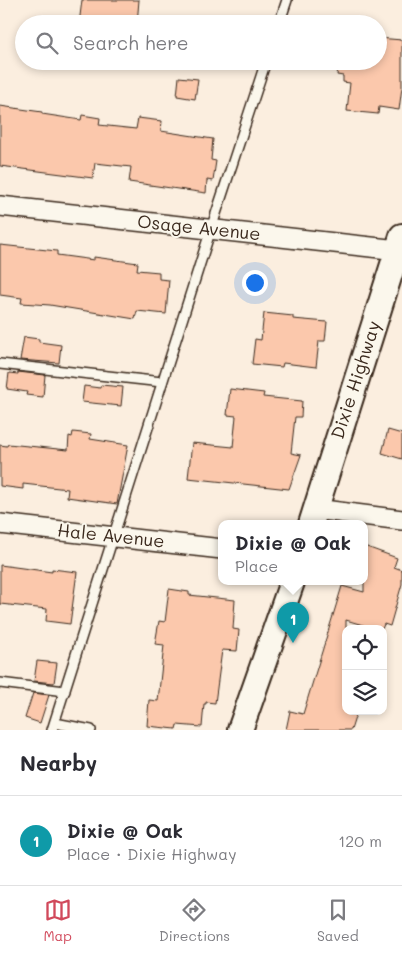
<!DOCTYPE html>
<meta charset="utf-8">
<style>
body{margin:0;font-family:Mali,sans-serif;background:#f7f7f7;color:#2b2b33}
.controls{position:absolute;right:15px;bottom:15px;display:grid;overflow:hidden;border-radius:10px;box-shadow:0 2px 8px #0003}
.controls button{width:45px;height:45px;display:grid;place-items:center;padding:0;border:0;border-bottom:1px solid #e1e1e2;background:#fff;color:#2b2b33;font:25px sans-serif}
.you{position:absolute;left:254px;top:282px;width:18px;height:18px;margin:-12px;border:4px solid #fff;border-radius:50%;background:#1a73e8;box-shadow:0 0 0 8px #1a73e833}
.badge{display:grid;place-items:center;width:32px;height:32px;border-radius:50%;background:#d1495b;color:#fff;font-size:16px;font-weight:700}
.pin{position:absolute;translate:-50% -41px;filter:drop-shadow(0 1px 2px #0008)}
.pin::after{content:'';position:absolute;top:26px;width:18px;height:15px;background:inherit;clip-path:polygon(0 0,100% 0,50% 100%)}
.popup{position:absolute;left:218px;top:520px;width:150px;height:65px;box-sizing:border-box;display:grid;place-content:center;border-radius:10px;background:#fff;filter:drop-shadow(0 1px 4px #0005);font-size:16px;white-space:nowrap;color:#7c7c81}
.popup b{font-size:19px;color:#2b2b33}
.popup::after{content:'';position:absolute;left:50%;top:100%;margin-left:-10px;border:10px solid transparent;border-top-color:#fff}
.list{margin:0;padding:0;list-style:none}
h2{display:flex;justify-content:space-between;align-items:center;height:65px;margin:0;padding:0 20px;font-size:21px}
h2 small{font-size:16px;font-weight:400;color:#7c7c81}
.list li{display:grid;grid-template-columns:32px 1fr auto;gap:15px;align-items:center;box-sizing:border-box;height:90px;padding:0 20px;border-top:1px solid #e1e1e2}
.list b{display:block;font-size:19px;white-space:nowrap}
.list p{margin:0;font-size:16px;white-space:nowrap;color:#7c7c81}
.list em{font-size:16px;font-style:normal;color:#7c7c81}
.icon{flex:none;width:28px;height:28px;fill:none;stroke:currentColor;stroke-width:2;stroke-linecap:round;stroke-linejoin:round}
.map{position:relative;flex:none;width:402px;height:730px;overflow:hidden}
.search{position:absolute;background:#fff;box-shadow:0 2px 8px #0003;left:15px;right:15px;top:15px;height:55px;display:flex;align-items:center;gap:12px;box-sizing:border-box;padding:0 18px;border-radius:28px;color:#7c7c81;font-size:19px}
.sheet{height:155px;background:#fff}
nav{display:flex;justify-content:space-around;align-items:center;box-sizing:border-box;height:70px;border-top:1px solid #e1e1e2;background:#fff;font-size:14px;color:#7c7c81}
nav a{display:grid;justify-items:center;gap:2px}
nav .on{color:#d1495b}
.map>svg:first-child{display:block}
</style>
<div class="map">
<svg width="402" height="730" viewBox="0 0 402 730">
<rect width="100%" height="100%" fill="#fbeedf"/>
<filter id="ink" filterUnits="userSpaceOnUse"><feTurbulence type="fractalNoise" baseFrequency=".02" numOctaves="2"/><feDisplacementMap in="SourceGraphic" scale="10" xChannelSelector="R" yChannelSelector="G"/><feConvolveMatrix kernelMatrix="1 2 1 2 8 2 1 2 1" color-interpolation-filters="sRGB"/></filter>
<g filter="url(#ink)">
<g fill="#fbc8ac" stroke="#3b2a1e">
<path d="M82 0H139L137 24H79Z"/>
<path d="M378 38 402 40V87L399 110 379 107 378 114 347 111 350 83 343 82V76L337 75 339 61H378Z"/>
<path d="M179 77 198 79 195 99 177 96Z"/>
<path d="M0 106 42 112V114L81 120 82 115 100 118 99 125 136 129 138 118 162 121 161 131 213 139 211 160 216 161 213 181 207 180 206 193 129 182 131 167 95 163 93 178 0 166Z"/>
<path d="M0 245 57 251V255L94 260V257L138 263 137 270 159 272V279L169 280 166 314 137 311 135 319 50 305 21 303 22 298 0 295Z"/>
<path d="M264 313 293 316V319L327 322 325 341H319L316 367 283 363 282 367 252 364 255 339 261 340Z"/>
<path d="M24 337 39 339V342L61 345 59 363 20 360Z"/>
<path d="M18 372 45 375 43 397 26 395 27 392 7 389 9 373 18 374Z"/>
<path d="M101 385 123 387 121 406 82 402 84 386 100 388Z"/>
<path d="M230 389 264 393 263 397 302 401 301 417H295L291 453 301 455 289 489 188 478 192 443 233 447 236 416 227 415Z"/>
<path d="M388 430 402 434V459L382 453Z"/>
<path d="M73 432 91 434 90 439 128 445 117 504 67 497 68 489 23 484V489L0 486V445L7 446 8 444 68 450 69 436 72 437Z"/>
<path d="M364 546 397 558 394 567 402 570V584L390 626 384 624 382 629H376L346 620V711H357L351 730H286L290 711 303 714 342 586 364 592Z"/>
<path d="M0 565 52 572V569L77 572 70 624 46 621 47 609 0 604Z"/>
<path d="M169 589 189 592V595L235 600 233 629 239 630 237 651 222 650 215 703 206 702V704H204L202 727 177 725 176 729 147 726 149 700 158 701 164 645 155 644 159 621 165 622Z"/>
<path d="M37 661 57 663 54 683 34 681Z"/>
<path d="M33 693 49 695 40 723 25 718Z"/>
</g>
<g fill="none" stroke-linecap="round" stroke-linejoin="round">
<g stroke="#3b2a1e" stroke-width="12">
<g id="service">
<path d="M279 24 287 0"/>
<path d="M0 364 162 382"/>
<path d="M0 683 65 691"/>
<path d="M55 723 91 730"/>
<path d="M52 730 211 229 266 61"/>
</g>
</g>
<g stroke="#3b2a1e" stroke-width="22">
<g id="minor">
<path d="M0 206 398 250"/>
<path d="M315 509 402 520"/>
<path d="M0 524 222 549"/>
</g>
</g>
<g stroke="#3b2a1e" stroke-width="28">
<g id="tertiary">
<path d="M311 524 402 236"/>
<path d="M240 730 292 582"/>
</g>
</g>
<use href="#service" stroke="#fbf7ec" stroke-width="9"/>
<use href="#minor" stroke="#fbf7ec" stroke-width="19"/>
<use href="#tertiary" stroke="#fbf7ec" stroke-width="24"/>
</g>
</g>
<g text-anchor="middle" stroke-width="4" stroke-linejoin="round" paint-order="stroke">
<g font-size="18" fill="#3b2a1e" stroke="#fbf7ec">
<text transform="translate(199 228) rotate(6)" y="6">Osage Avenue</text>
<text transform="translate(356 380) rotate(-72)" y="6">Dixie Highway</text>
<text transform="translate(111 536) rotate(6)" y="6">Hale Avenue</text>
</g>
</g>
</svg>
<div class="controls">
<button><svg class="icon" aria-label="locate" viewBox="0 0 24 24"><circle cx="12" cy="12" r="6"/><path d="M12 2v4M12 18v4M2 12h4M18 12h4"/></svg></button>
<button><svg class="icon" aria-label="layers" viewBox="0 0 24 24"><path d="M12 4l9 5-9 5-9-5zM3 14l9 5 9-5"/></svg></button>
</div>
<div class="you"></div>
<div class="pin badge" style="left:293px;top:643px;background:#0f9aa8">1</div>
<div class="popup"><b>Dixie @ Oak</b>Place</div>
<div class="search"><svg class="icon" aria-label="search" viewBox="0 0 24 24"><circle cx="10" cy="10" r="6"/><path d="M15 15l6 6"/></svg>Search here</div>
</div>
<section class="sheet">
<h2>Nearby<small></small></h2>
<ul class="list">
<li><span class="badge" style="background:#0f9aa8">1</span><div><b>Dixie @ Oak</b><p>Place · Dixie Highway</p></div><em>120 m</em></li>
</ul>
</section>
<nav>
<a class="on"><svg class="icon" aria-label="map" viewBox="0 0 24 24"><path d="M3 6l6-2 6 2 6-2v14l-6 2-6-2-6 2zM9 4v14M15 6v14"/></svg>Map</a>
<a><svg class="icon" aria-label="directions" viewBox="0 0 24 24"><path d="M12 3l9 9-9 9-9-9zM9 14v-3h6M13 9l2 2-2 2"/></svg>Directions</a>
<a><svg class="icon" aria-label="saved" viewBox="0 0 24 24"><path d="M7 4h10v16l-5-4-5 4z"/></svg>Saved</a>
</nav>
